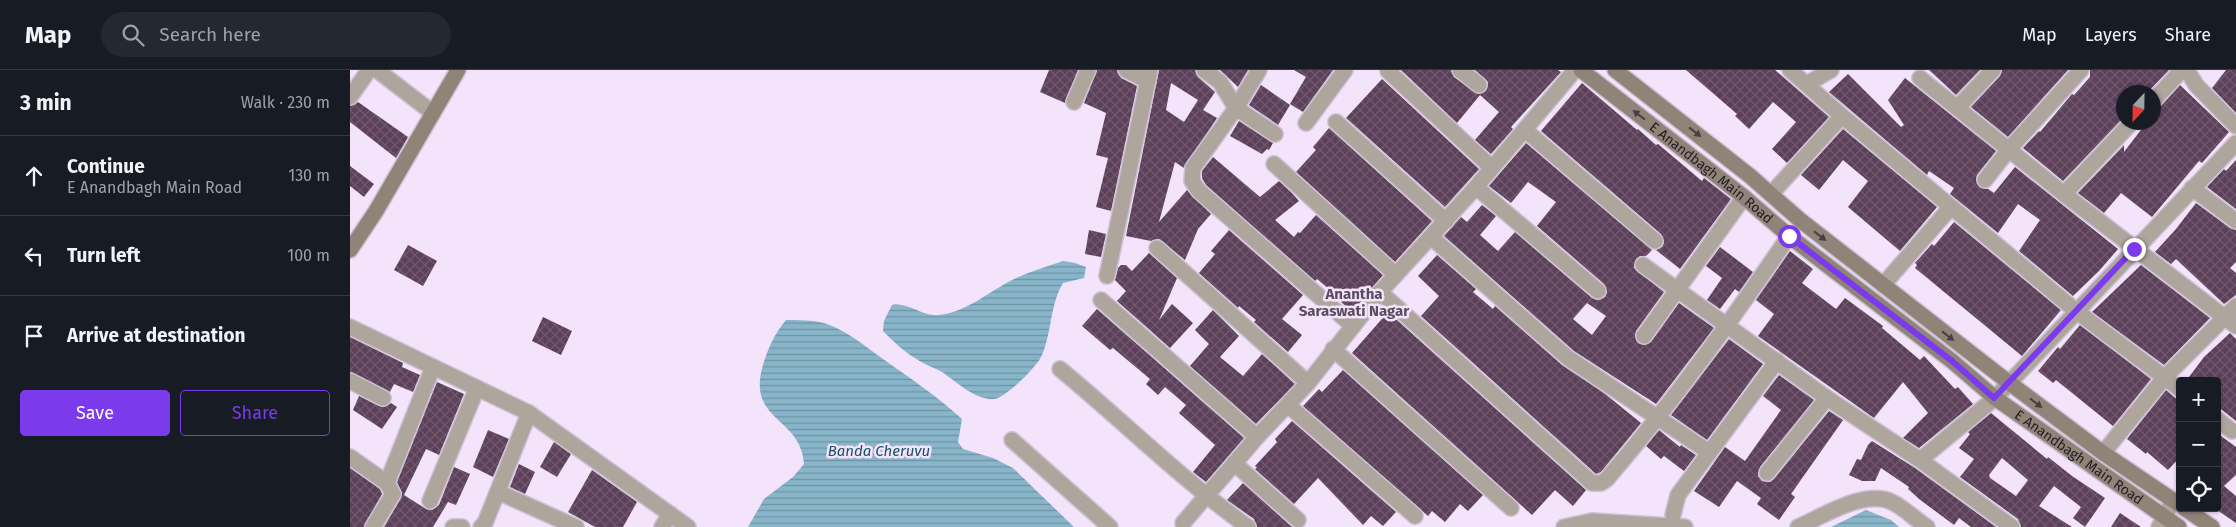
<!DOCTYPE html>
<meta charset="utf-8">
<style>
body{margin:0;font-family:"Fira Sans",sans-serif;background:#242831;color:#f1f3f6}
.controls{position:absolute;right:15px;bottom:15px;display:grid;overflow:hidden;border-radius:5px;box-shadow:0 1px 4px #0004}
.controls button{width:45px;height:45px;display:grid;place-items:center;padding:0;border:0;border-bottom:1px solid #363941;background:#171b24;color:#f1f3f6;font:25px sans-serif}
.compass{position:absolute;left:1766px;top:15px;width:45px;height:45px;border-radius:50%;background:#171b24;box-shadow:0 1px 4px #0004;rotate:202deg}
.stop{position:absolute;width:15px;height:15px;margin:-11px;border:4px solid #7c3aed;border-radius:50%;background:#fff}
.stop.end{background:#7c3aed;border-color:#fff;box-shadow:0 1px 5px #0008}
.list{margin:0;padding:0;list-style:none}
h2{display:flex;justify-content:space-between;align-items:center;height:65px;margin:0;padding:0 20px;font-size:21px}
h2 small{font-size:16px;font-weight:400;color:#9ea1a6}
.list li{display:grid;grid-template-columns:32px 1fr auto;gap:15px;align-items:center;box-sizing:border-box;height:80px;padding:0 20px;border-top:1px solid #363941}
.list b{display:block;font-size:19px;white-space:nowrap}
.list p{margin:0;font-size:16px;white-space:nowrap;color:#9ea1a6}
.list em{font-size:16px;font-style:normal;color:#9ea1a6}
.actions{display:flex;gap:10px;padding:15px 20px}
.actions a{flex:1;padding:11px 0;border:1px solid #7c3aed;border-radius:5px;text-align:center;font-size:18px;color:#7c3aed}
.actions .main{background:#7c3aed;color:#fff}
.icon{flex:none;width:28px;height:28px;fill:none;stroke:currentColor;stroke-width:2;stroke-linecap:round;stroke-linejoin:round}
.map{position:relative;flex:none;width:1886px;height:457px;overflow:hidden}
header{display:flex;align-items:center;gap:30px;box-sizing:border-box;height:70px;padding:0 25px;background:#171b24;border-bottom:1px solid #363941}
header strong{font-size:24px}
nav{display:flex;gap:28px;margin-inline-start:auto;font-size:18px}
.search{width:350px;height:45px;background:#242831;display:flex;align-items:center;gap:12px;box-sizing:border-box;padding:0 18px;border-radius:28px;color:#9ea1a6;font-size:19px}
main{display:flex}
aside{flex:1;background:#171b24}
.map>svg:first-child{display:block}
</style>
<header>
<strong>Map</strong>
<div class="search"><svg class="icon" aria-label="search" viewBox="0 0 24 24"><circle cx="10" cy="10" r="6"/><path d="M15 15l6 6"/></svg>Search here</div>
<nav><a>Map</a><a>Layers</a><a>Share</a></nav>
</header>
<main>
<aside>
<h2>3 min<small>Walk · 230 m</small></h2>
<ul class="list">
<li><svg class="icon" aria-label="ahead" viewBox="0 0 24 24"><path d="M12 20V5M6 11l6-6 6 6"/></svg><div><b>Continue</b><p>E Anandbagh Main Road</p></div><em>130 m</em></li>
<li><svg class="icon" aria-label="left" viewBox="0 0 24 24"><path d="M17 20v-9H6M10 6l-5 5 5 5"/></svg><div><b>Turn left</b></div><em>100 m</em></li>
<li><svg class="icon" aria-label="arrive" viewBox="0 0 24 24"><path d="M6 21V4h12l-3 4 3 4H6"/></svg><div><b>Arrive at destination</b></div></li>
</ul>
<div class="actions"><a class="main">Save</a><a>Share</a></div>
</aside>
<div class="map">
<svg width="1886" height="457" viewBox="0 0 1886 457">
<defs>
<pattern id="water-rules" width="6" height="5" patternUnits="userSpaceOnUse" patternTransform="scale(1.25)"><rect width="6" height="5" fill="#88b5ca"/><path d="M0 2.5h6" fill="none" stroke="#6f92a4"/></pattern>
<pattern id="building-cross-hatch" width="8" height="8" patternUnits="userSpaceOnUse" patternTransform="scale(1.25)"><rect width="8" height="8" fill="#5d405a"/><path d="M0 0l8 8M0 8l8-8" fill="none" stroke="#70596e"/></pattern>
</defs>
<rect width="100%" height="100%" fill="#f3e4fb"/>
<g fill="url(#water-rules)">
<path d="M713 191 725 193 736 197 734 208 713 213C700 234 702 262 692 285 688 296 656 327 645 329 626 331 607 312 592 302 583 297 573 294 565 288 553 281 543 271 533 261L534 251 542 235C559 232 572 247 589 245 616 242 639 222 662 210 678 202 696 197 713 191Z"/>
<path d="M436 250C449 250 461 250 474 253 496 260 515 276 533 289 560 308 588 327 612 349L608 372 613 379 643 388 663 398 724 457H398L414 429 443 407 454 394C451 346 396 352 413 295 418 278 425 263 436 250Z"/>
<path d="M1516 440 1541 450 1549 457H1481Z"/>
</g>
<g fill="url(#building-cross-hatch)" fill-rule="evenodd">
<path d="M699 0H728L715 33 690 22Z"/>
<path d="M747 0H767L771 8 787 16 761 141 746 137 758 88 746 85 756 43 734 33Z"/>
<path d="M809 0H845L848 7 865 22 853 40 867 48 834 98 825 92 809 152 837 120 861 144 848 159 835 190 809 169 801 171 776 166ZM821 13 848 30 834 52 816 40Z"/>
<path d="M870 0H898L888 17Z"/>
<path d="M944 0H983L953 42 940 34 956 7Z"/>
<path d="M1051 0H1101L1104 7 1128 24 1136 21 1138 12 1125 0H1208L1211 2 1161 57 1163 59 1141 84 1125 70 1149 42 1130 25 1107 53Z"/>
<path d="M1336 0H1425L1479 47 1437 93 1422 79 1446 52 1423 32 1399 59 1385 46 1387 44Z"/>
<path d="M1579 0H1630L1606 25Z"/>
<path d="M1652 0H1718L1658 67 1621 37 1650 6Z"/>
<path d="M1740 0H1819L1798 22H1774V47L1713 111 1673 78 1689 61 1690 62 1722 24 1724 25 1740 7Z"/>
<path d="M1876 0H1886V43L1862 18Z"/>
<path d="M1498 4 1551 57 1554 55 1538 30 1555 8 1646 81 1627 105 1626 109 1629 117 1638 119 1644 123 1665 97 1768 179 1749 201 1723 226 1669 181 1690 150 1668 134 1648 163 1600 124 1604 118 1579 101 1577 105 1479 22Z"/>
<path d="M1032 9 1129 99 1095 137 996 48Z"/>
<path d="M1232 13 1287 60 1288 59 1306 75 1308 74 1352 111 1354 108 1381 129 1330 199 1306 180 1312 177 1314 173 1311 164 1191 61Z"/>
<path d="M911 15 940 35 928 55 899 35Z"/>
<path d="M1830 15 1879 62 1852 93 1849 91 1802 147 1771 123 1754 143 1728 123 1774 75V82L1797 52H1804V39L1811 36Z"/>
<path d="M8 32 58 67 46 88 0 52V36Z"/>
<path d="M889 51 923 73 919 80 917 79 912 84 880 66Z"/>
<path d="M979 58 1082 151 1045 192 946 102 966 80 963 77Z"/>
<path d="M1493 59 1587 137 1550 181 1498 137 1518 111 1493 90 1469 120 1451 105Z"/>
<path d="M1176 73 1302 180 1296 186H1290L1286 189 1284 198 1314 222 1286 261 1285 266 1288 273 1294 275 1301 272 1329 233 1364 258 1306 334 1224 281 1094 166 1111 147 1117 152 1132 135 1146 146 1130 165 1148 181 1165 162 1242 228 1247 230 1255 227 1257 222 1254 214 1187 156 1206 132 1178 112 1161 133 1139 116ZM1237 233 1256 246 1242 265 1223 249Z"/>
<path d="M863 87 910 127 929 111 942 123 949 131 925 150 944 167 948 162 950 163 966 145 1033 205 1002 242 991 232 992 230 967 209 965 211 856 115 852 108V101Z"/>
<path d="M1886 90V139L1857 117 1874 99 1876 101Z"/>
<path d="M0 96 24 114 14 127 0 116Z"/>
<path d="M1846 133 1880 158 1886 160V192L1880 198 1886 203V225L1874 234 1826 189 1821 194 1805 182 1826 159Z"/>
<path d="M1604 152 1711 240 1672 286 1565 198 1567 195 1565 193 1582 174 1584 176Z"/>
<path d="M739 160 756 164 751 187 735 184Z"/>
<path d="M879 160 953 225 932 249 952 265 938 282 904 252 906 250 889 236 888 238 849 203 865 184 861 181Z"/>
<path d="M58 175 87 191 73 216 44 200Z"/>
<path d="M1370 177 1403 202 1389 222 1385 219 1370 239 1357 230 1372 208 1356 196Z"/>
<path d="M1440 181 1463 199 1452 213 1486 239 1495 228 1533 256 1532 258 1570 290 1574 286 1605 319 1608 317 1623 334 1569 378 1553 368 1578 343 1553 312 1524 348 1408 266 1424 244 1406 230Z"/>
<path d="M799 183 827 208 809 250 822 234 843 253 820 278 767 231 776 221 765 210 768 198 771 195H776L782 201Z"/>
<path d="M1087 185 1126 219 1123 222 1143 239 1145 236 1212 295 1254 323 1291 353 1251 402 1246 404 1071 246 1089 226 1068 206Z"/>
<path d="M1791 195 1860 248 1814 295 1742 242Z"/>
<path d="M747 239 894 368 856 412 843 402 865 375 829 343 836 335 815 317 808 325 796 314 800 309 763 278 760 280 732 256Z"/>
<path d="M863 240 889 266 870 287 893 306 912 284 945 314 906 354 840 296 859 274 845 260Z"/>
<path d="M1038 242 1236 420 1223 436 1205 420 1182 445 1002 283Z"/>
<path d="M193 247 222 261 211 285 182 271Z"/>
<path d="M1730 255 1801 309 1763 356 1706 310 1703 313 1688 301 1708 277 1710 279Z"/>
<path d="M1880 263 1886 269V351L1867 336V311H1836L1854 287Z"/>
<path d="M0 267 53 293 52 297 70 305 63 322 44 314 40 322 0 302Z"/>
<path d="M1379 269 1413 294 1357 370 1321 345Z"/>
<path d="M993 300 1133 425 1118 441 1110 434 1095 452 1082 441 1078 446 953 336 969 319 972 322Z"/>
<path d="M1429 305 1464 330 1410 397 1408 406 1412 411 1420 412 1424 409 1479 341 1493 350 1441 424 1445 427 1429 450 1407 434 1411 428 1387 411 1369 437 1344 421 1375 377 1395 391 1431 340 1413 326Z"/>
<path d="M87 312 114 324 89 385 76 379 54 425 76 439 82 440 89 435 104 397 120 404 106 435 98 432 83 457H34L51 428 52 424 47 412Z"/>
<path d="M1816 320 1830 332V387L1818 400 1797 382 1796 384 1777 369Z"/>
<path d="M9 326 29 336 34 337 41 333 47 337 32 359 3 340Z"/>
<path d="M1641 343 1697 389 1698 387 1722 406 1755 428 1735 457 1723 448 1731 437 1704 416 1689 436 1722 457H1671L1668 449 1610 407 1624 389 1609 378 1620 364 1618 362ZM1652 388 1678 410 1666 426 1640 408 1639 405Z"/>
<path d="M942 351 1046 442 1033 456 1021 446 1013 455 968 408 944 434 905 399 907 398 905 396 927 372 925 369Z"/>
<path d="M138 360 159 369 143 407 123 397Z"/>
<path d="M1309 360 1330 377 1331 375 1346 385 1334 401 1314 386 1311 389 1296 376Z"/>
<path d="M1867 363 1886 377V405L1874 416 1886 426V453L1867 440Z"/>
<path d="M1522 371 1565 398 1646 457H1621L1609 448 1604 455 1569 429 1558 419 1559 417 1531 398 1525 411H1512L1499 405 1507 389 1511 390 1518 375Z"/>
<path d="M204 372 221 384 207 407 190 397Z"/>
<path d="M169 394 185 402 175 424 160 417Z"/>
<path d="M0 398 30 419 32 424 14 457H0Z"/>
<path d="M242 400 287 432 273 457H245L218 442Z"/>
<path d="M893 413 942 457H907L904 449 877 430Z"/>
<path d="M1770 443 1791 457H1761Z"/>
</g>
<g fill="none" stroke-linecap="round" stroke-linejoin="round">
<g stroke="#cdc0d4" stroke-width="18">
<g id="street">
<path d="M27 0 83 43"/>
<path d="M776 0 798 11"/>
<path d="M854 0 870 12 886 38 925 64"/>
<path d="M909 0 886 38 843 98 842 111 849 121 1003 256"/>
<path d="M1110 0 1129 15"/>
<path d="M1440 0 1492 46 1726 241 1830 319"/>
<path d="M1837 0 1846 15 1886 56"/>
<path d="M1038 1 1142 98"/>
<path d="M1570 8 1714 124 1886 256"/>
<path d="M1457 14 1481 0"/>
<path d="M0 27 19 0"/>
<path d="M1804 30 1832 0"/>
<path d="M724 32 738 0"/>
<path d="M1608 37 1643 0"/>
<path d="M986 52 1096 151"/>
<path d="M956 53 995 0"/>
<path d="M1175 60 1305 171"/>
<path d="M924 94 1045 204"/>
<path d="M1635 110 1660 78 1731 0"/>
<path d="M1126 117 1248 221"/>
<path d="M1842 118 1886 151"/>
<path d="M1421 124 1492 46"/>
<path d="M1714 124 1782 52"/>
<path d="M1081 167 1218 288 1359 382"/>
<path d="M807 178 958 313"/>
<path d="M1293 195 1477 328 1570 390 1662 457"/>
<path d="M757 206 800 0"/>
<path d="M1533 215 1601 137"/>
<path d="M1030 222 1242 413H1251L1257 409C1324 331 1381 251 1439 166"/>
<path d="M751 230 907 367"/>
<path d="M0 257 179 343 338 457"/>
<path d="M1294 266 1394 127"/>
<path d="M983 279 1161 438"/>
<path d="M710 299C773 351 831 409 898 457"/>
<path d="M0 311 33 328"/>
<path d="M938 335 1065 446"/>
<path d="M1867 349 1882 361"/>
<path d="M662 370 760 457"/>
<path d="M1753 383 1815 307 1886 236"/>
<path d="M0 387 37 413 43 424 23 457"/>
<path d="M1570 390 1645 328 1886 73"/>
<path d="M884 393 948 450"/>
<path d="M1417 403 1477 328"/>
<path d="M37 413 83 297"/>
<path d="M148 422 226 457"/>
<path d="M80 431 127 318"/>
<path d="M1323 445 1328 425 1427 291"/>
<path d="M833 453 907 367 958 313 1030 222 1126 117 1225 0"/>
<path d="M103 457H112"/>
<path d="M131 457 135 453 179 343"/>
<path d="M312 457 320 444"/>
<path d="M1214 457 1242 451 1335 457"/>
<path d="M1448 457C1473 446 1515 419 1542 432 1554 438 1565 449 1577 457"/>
<path d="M1809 457 1823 431"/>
</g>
</g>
<g stroke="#cdc0d4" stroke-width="18">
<g id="secondary">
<path id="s1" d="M1231 0 1394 127 1439 166 1602 291 1645 328 1829 457"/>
<path d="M1265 0 1400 106 1450 150 1658 312 1753 383 1830 435"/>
<path d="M0 180 26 141 108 0"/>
<path d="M1834 438 1862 457"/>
</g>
</g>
<use href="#street" stroke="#aea59d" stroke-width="15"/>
<use href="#secondary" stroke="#908378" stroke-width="15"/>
</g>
<defs><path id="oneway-solid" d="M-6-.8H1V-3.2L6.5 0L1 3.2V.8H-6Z" transform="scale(1.25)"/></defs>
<g fill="#483f41">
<use href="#oneway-solid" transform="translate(1289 45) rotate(-142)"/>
<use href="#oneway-solid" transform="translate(1345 62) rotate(38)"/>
<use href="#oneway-solid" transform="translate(1470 166) rotate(38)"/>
<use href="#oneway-solid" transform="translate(1598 266) rotate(38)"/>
<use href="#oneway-solid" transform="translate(1686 333) rotate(37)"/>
</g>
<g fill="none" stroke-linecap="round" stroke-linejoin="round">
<path stroke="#7c3aed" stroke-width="6" d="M1439 166 1602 291 1644 328 1784 179"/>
</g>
<g text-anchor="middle" stroke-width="5" stroke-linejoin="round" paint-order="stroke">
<g font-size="14" fill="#211b23" stroke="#f3e4fb">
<text dy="5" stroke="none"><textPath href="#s1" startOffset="166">E Anandbagh Main Road</textPath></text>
<text dy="5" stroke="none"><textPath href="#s1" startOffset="631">E Anandbagh Main Road</textPath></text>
</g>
<g font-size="15" font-weight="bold" fill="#5a4d5f" stroke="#f3e4fb">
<text x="1004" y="229">Anantha<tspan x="1004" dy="17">Saraswati Nagar</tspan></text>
</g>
<g font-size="15" font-style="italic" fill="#155167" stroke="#f3e4fb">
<text x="529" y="386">Banda Cheruvu</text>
</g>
</g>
</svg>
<div class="controls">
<button>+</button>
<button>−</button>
<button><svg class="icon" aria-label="locate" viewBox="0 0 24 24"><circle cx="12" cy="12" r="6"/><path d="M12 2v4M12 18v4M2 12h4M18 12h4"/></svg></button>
</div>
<svg class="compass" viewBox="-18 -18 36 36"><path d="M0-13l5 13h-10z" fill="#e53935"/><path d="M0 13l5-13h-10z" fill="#9ea1a6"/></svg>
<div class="stop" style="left:1439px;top:166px"></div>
<div class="stop end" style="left:1784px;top:179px"></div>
</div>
</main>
